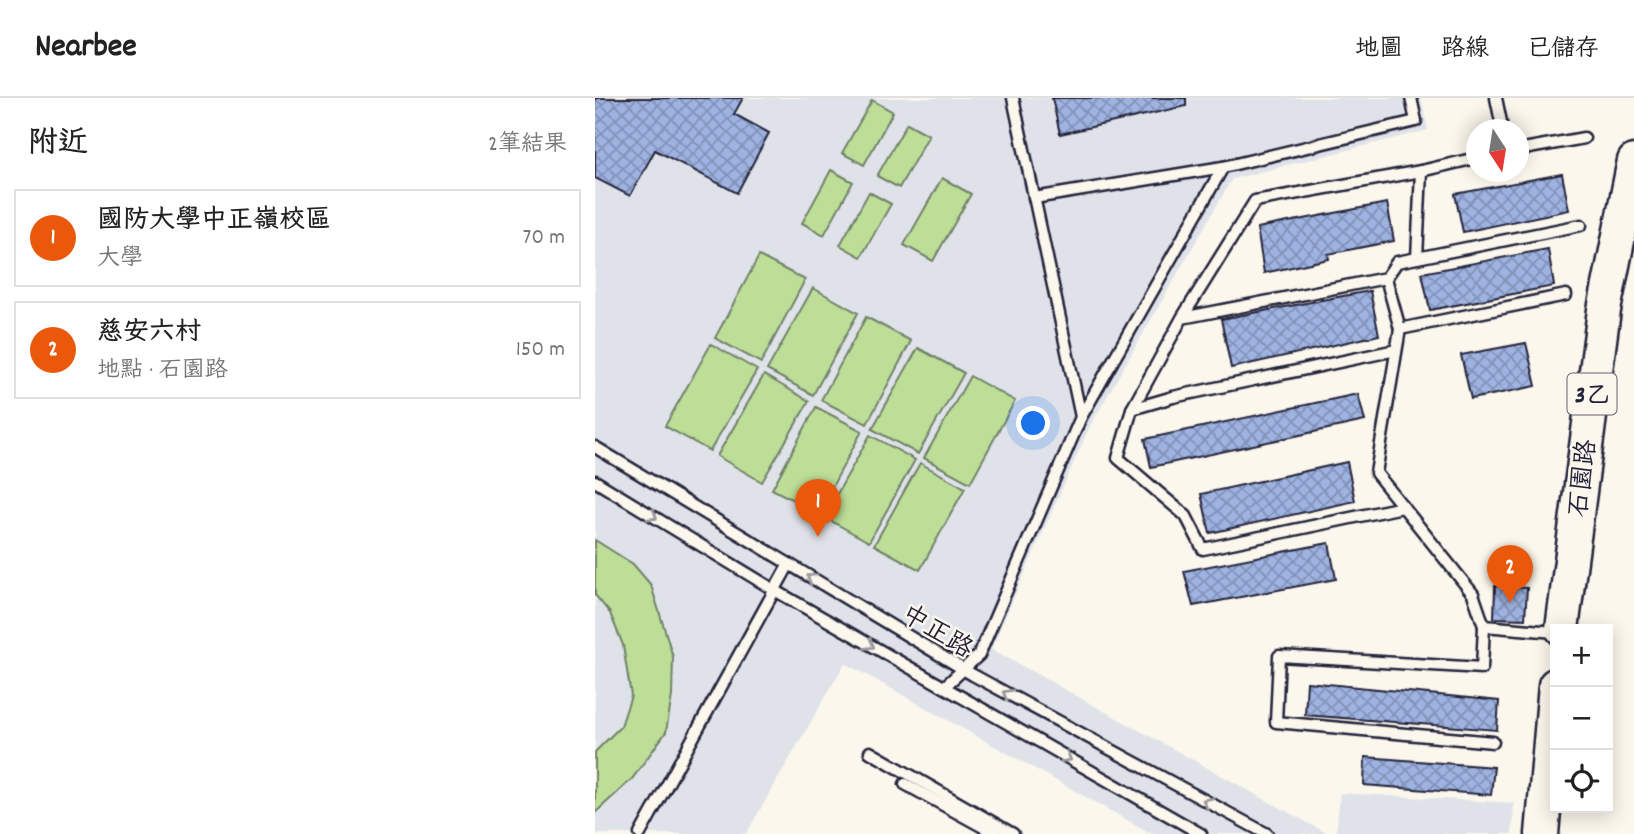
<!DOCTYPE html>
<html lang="zh-TW">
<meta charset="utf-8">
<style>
body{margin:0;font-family:Dekko,"LXGW WenKai TC",sans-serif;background:#f6f6f6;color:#222}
.controls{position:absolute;right:21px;bottom:21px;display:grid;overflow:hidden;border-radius:0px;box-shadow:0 4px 18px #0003}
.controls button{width:63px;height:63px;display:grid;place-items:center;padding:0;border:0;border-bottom:2px solid #e0e0e0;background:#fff;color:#222;font:35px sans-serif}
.compass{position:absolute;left:871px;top:21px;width:63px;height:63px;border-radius:50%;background:#fff;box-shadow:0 4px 18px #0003;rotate:168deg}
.you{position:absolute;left:439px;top:326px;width:24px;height:24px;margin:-18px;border:5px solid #fff;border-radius:50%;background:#1a73e8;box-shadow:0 0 0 10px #1a73e833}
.badge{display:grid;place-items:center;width:46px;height:46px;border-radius:50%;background:#ea580c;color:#fff;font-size:23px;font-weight:700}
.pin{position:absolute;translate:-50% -58px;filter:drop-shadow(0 2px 4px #0008)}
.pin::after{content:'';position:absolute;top:37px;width:24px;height:21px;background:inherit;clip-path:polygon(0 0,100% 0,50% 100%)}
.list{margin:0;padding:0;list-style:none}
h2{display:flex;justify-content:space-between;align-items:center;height:91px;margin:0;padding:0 28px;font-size:30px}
h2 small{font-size:23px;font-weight:400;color:#767676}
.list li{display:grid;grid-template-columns:46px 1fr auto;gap:21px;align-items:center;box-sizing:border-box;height:98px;margin:0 14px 14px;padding:0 14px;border:2px solid #e0e0e0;border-radius:0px}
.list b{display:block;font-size:26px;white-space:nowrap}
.list p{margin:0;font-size:23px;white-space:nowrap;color:#767676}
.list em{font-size:23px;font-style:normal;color:#767676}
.icon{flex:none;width:38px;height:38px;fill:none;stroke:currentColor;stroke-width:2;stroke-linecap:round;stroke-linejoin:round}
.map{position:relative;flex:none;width:1039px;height:736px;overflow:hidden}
header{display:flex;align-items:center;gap:42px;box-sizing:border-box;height:98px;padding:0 35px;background:#fff;border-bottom:2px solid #e0e0e0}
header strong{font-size:33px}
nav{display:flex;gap:38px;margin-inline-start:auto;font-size:24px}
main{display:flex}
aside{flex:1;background:#fff}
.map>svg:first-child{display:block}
</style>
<header>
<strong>Nearbee</strong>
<nav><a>地圖</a><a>路線</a><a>已儲存</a></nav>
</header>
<main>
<aside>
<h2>附近<small>2筆結果</small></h2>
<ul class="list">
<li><span class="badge">1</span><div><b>國防大學中正嶺校區</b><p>大學</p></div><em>70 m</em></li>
<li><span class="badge">2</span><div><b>慈安六村</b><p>地點 · 石園路</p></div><em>150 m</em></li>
</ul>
</aside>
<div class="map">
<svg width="1039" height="736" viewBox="0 0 1039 736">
<defs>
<pattern id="building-cross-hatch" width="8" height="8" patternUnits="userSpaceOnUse" patternTransform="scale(1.75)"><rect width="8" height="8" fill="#9fb3e1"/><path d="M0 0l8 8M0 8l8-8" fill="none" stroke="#8191b8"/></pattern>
</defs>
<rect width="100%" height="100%" fill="#fbf7ec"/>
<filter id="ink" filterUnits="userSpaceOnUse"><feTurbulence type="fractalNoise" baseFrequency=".0143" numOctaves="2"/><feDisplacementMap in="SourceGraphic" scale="14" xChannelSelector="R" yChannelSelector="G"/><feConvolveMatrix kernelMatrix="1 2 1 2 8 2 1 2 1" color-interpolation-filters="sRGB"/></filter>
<g filter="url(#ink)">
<g fill="#dfe3e9">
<path d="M0 0H826L833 32 637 81 495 328 396 551 733 736H557L250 565 151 736H0Z"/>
<path d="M745 695 919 705 917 736H741Z"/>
</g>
<g fill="#bdde97" stroke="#708069" stroke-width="2">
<path d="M277 2 298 14 269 67 247 55Z"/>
<path d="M312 25 334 37 304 90 282 78Z"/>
<path d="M236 72 258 84 229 137 207 125Z"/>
<path d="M347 80 376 96 338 163 309 147Z"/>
<path d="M274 94 296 106 266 159 245 147Z"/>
<path d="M164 158 210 182 166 265 120 240Z"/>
<path d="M218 190 263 215 218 297 172 272Z"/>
<path d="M271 219 316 243 272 326 226 302Z"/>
<path d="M116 246 162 272 115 353 70 328Z"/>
<path d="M323 250 369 275 323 356 277 331Z"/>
<path d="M169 277 214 303 167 384 122 358Z"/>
<path d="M375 278 420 303 375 385 329 360Z"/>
<path d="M221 309 267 333 223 415 177 391Z"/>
<path d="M275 337 320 362 274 444 229 419Z"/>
<path d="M325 365 370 390 325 472 279 447Z"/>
<path d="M0 442 38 466 56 487 78 559 77 598 71 634 37 681 0 715V654L26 628 36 598 28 547 15 515 0 497Z"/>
</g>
<g fill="url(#building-cross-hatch)" stroke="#22223b" stroke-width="2">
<path d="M0 0H148L139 16 174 35 142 95 60 52 35 98 0 80Z"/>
<path d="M457 0H591V8L465 36Z"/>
<path d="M967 76 974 112 868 134 860 96Z"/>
<path d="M792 105 799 143 733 156 734 161 669 175 662 130Z"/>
<path d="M953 151 959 188 835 212 827 175Z"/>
<path d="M775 193 784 237 636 270 626 221Z"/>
<path d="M931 245 941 288 876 301 866 257Z"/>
<path d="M763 296 770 323 556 369 550 341Z"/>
<path d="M752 364 760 403 615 435 606 396Z"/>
<path d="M734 445 741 481 598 508 589 473Z"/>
<path d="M900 488 932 490 930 521 899 520Z"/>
<path d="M712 584 904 603 902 632 710 617Z"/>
<path d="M770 659 899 669 896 697 769 687Z"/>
</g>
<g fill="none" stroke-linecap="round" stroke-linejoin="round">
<g stroke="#22223b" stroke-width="15">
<g id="lane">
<path d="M901 0 906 24 904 32"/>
<path d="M923 52 989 40"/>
<path d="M826 73 881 60"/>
<path d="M439 100 628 69"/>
<path d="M822 160 986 127"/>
<path d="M791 180 805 231"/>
<path d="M801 252 578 299 537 311 523 360 591 418 608 451 808 409"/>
<path d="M537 311 587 220 660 103 826 73 822 160 802 164 791 180 587 220"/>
<path d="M486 319 628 69 821 23 816 0"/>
<path d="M0 349 378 577 672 736"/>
<path d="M0 383 181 493 606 736"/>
<path d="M889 528 887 570 684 558 681 624 898 644"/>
<path d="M960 534 889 528 878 496 781 375 805 231 971 197"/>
<path d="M349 589 384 557 486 319 418 0"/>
<path d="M275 654 418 736"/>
<path d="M310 686 401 736"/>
<path d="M45 736 194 466"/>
</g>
</g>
<g stroke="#22223b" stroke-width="37">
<g id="primary">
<path d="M967 531 1009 212 1039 63"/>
<path d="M947 736 960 587"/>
</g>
</g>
<use href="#lane" stroke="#fbf7ec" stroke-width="10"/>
<use href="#primary" stroke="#fbf7ec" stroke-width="32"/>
</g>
<defs><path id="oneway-chevron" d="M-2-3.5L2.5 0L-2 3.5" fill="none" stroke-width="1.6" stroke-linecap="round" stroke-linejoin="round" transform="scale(1.75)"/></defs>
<g stroke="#99979c">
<use href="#oneway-chevron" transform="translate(58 418) rotate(31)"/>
<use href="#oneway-chevron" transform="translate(216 480) rotate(-149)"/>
<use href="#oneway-chevron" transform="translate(275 547) rotate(30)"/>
<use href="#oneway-chevron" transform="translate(412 596) rotate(-152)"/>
<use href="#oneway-chevron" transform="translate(472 660) rotate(30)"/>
<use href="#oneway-chevron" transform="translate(612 704) rotate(-152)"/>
</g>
</g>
<g text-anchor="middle" stroke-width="5" stroke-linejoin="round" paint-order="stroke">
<rect fill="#fbf7ec" stroke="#636270" stroke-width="2" x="972.5" y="275.5" width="49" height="41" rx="5"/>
<g font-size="24" font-weight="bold" fill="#22223b">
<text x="997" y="304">3乙</text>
</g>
<g font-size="26" fill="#22223b" stroke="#fbf7ec">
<text transform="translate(986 380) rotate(-83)" y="9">石園路</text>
<text transform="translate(343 532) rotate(31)" y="9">中正路</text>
</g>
</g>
</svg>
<div class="controls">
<button>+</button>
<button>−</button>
<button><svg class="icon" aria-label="locate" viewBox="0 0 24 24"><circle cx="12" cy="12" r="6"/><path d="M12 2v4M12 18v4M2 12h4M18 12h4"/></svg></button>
</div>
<svg class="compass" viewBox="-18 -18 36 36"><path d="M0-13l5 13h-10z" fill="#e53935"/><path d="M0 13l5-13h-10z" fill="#767676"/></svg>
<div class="you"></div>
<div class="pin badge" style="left:223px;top:439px">1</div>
<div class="pin badge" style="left:915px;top:505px">2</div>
</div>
</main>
